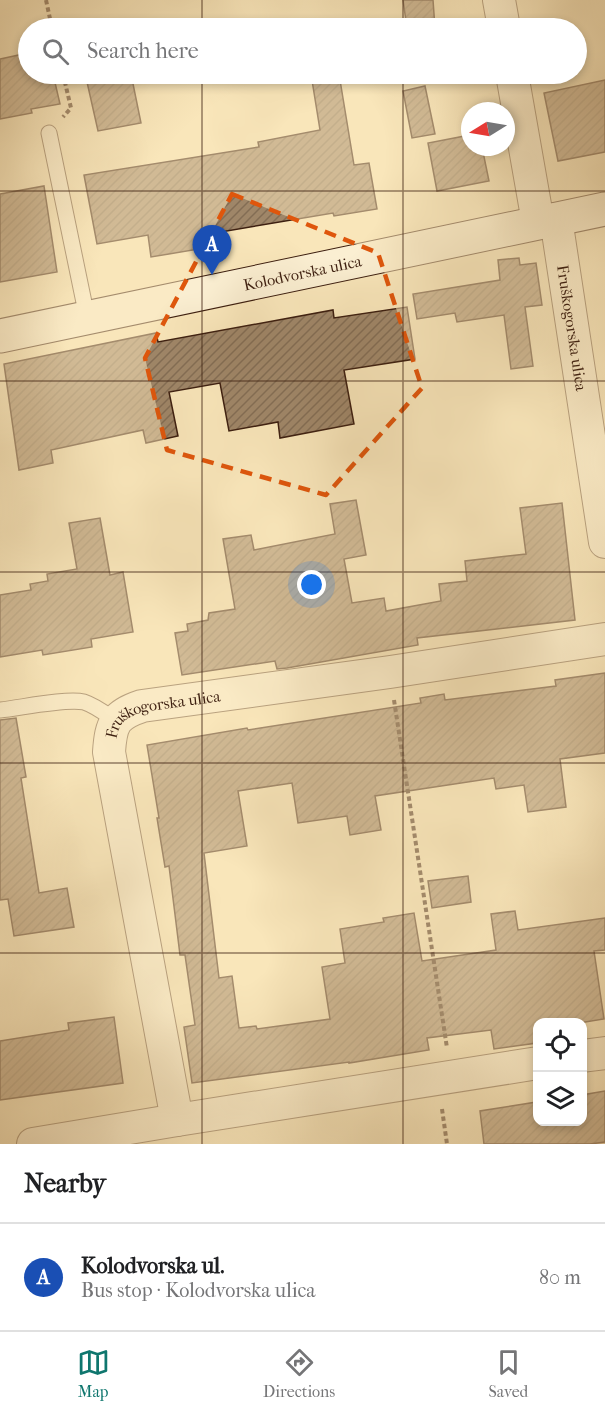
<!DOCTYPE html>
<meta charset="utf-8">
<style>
body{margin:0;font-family:"IM FELL French Canon",serif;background:#f6f6f6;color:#202124}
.controls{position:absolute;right:18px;bottom:18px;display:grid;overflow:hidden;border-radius:12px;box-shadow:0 3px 9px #0003}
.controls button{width:54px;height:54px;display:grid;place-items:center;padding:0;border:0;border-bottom:2px solid #e0e0e0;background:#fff;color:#202124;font:30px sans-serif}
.compass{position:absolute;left:461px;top:102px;width:54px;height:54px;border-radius:50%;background:#fff;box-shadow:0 3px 9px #0003;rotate:259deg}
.you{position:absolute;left:312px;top:585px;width:21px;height:21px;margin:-15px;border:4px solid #fff;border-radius:50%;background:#1a73e8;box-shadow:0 0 0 9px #1a73e833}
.badge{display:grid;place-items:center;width:39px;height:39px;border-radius:50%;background:#0f766e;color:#fff;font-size:20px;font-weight:700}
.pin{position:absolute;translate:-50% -50px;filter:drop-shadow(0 2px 3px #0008)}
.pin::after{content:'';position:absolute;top:32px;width:21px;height:18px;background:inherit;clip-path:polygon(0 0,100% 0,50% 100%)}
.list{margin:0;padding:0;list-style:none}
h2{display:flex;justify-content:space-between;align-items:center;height:78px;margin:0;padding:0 24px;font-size:26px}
h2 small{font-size:20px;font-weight:400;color:#757577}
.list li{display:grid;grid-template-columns:39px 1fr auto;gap:18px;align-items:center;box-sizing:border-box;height:108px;padding:0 24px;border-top:2px solid #e0e0e0}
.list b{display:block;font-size:22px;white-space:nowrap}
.list p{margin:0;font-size:20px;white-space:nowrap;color:#757577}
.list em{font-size:20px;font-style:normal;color:#757577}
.icon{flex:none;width:33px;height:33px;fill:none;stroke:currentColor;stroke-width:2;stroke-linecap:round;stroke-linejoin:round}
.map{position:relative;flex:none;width:605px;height:1144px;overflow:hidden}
.search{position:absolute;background:#fff;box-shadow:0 3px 9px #0003;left:18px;right:18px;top:18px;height:66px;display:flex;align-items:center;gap:15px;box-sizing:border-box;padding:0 21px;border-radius:33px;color:#757577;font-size:22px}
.sheet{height:186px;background:#fff}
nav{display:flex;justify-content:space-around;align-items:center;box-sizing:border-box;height:84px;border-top:2px solid #e0e0e0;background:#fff;font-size:16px;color:#757577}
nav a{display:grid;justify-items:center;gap:3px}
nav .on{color:#0f766e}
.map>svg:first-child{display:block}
</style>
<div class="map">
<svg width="605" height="1144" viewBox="0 0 605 1144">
<defs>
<pattern id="building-hatch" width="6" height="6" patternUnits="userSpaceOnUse" patternTransform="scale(1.5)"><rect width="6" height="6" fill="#9f8668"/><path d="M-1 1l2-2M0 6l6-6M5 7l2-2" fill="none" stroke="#836d54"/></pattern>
</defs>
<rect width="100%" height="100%" fill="#f9e6ba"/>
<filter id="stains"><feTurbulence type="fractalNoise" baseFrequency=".00333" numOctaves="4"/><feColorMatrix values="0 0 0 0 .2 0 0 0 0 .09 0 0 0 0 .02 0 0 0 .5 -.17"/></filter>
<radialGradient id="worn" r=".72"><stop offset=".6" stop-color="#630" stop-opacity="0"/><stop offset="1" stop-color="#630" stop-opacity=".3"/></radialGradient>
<g fill="url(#building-hatch)" stroke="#3d1f10" stroke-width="1.5">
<path d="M403 0H433L435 28H407Z"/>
<path d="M28 53V74H53L60 104 31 109 32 113 0 119V59Z"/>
<path d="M127 74H131L141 123 98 131 87 82Z"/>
<path d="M311 74H339L354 165 369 163 377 209 334 216 333 213 197 236 199 249 151 257 148 235 97 244 84 175 259 147 258 142 320 130Z"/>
<path d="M605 80V152L558 161 544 93Z"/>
<path d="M425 86 435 134 412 138 403 91Z"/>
<path d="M470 135V147H482L489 181 437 191 428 143Z"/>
<path d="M44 186 57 272 0 282V194Z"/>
<path d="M519 258 520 265 536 263 542 305 525 307 533 366 511 369 504 315 457 322 455 313 417 319 413 294 500 280 498 260Z"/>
<path d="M407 307 415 359 344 370 354 424 280 438 278 422 229 431 220 383 169 392 178 436 146 443 143 430 51 450 53 463 19 470 4 364 156 333 158 342 333 310 334 318Z"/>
<path d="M356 500 366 555 344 559 352 603 384 598 386 611 441 601 439 584 467 581 465 561 526 554 520 508 562 503 575 620 417 638 418 645 287 668 277 669 275 661 182 675 175 633 188 631 187 624 208 620 209 613 235 609 223 539 251 535 254 550 335 534 330 504Z"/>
<path d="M100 518 110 575 123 572 133 632 91 639 92 647 43 655 42 650 0 657V595L31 590 30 584 48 581 47 574 77 569 69 523Z"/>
<path d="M605 673V753L560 759 566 807 528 812 524 785 496 789 494 778 375 796 381 830 350 835 347 816 298 823 292 783 238 791 247 846 204 853 219 978 232 976 239 1028 256 1026 257 1029 330 1019 322 967 345 963 340 929 384 922 383 918 414 913 422 961 496 950 491 914 515 911 518 930 605 918V950L594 951 604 1019 579 1023H537V1043L494 1049 491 1030 427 1038 429 1050 349 1063V1062L192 1083 184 1027 195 1025 185 955H180L169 866 165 867 157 818H159L147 745 247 728 248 730 421 703 420 698 444 694 445 700 556 686 555 680Z"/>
<path d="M16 718 26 777 21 778 39 893 67 888 74 927 14 936 8 899 0 900V720Z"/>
<path d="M468 876 471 902 432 908 428 881Z"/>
<path d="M114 1017 123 1083 0 1100V1041L69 1030 68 1023Z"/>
<path d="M605 1091V1142L590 1144H484L480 1111 537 1102V1122H582V1095Z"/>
</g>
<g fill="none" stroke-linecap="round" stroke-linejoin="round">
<g stroke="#6c513a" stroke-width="17">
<g id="lane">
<path d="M49 133 87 317"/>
<path d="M0 710C20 708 66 698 84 702 96 706 106 714 116 721"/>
</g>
</g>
<g stroke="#6c513a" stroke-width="34">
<g id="street">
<path d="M499 0 504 28"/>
<path d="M512 74 538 222"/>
<path id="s1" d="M556 219 605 542"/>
<path d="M582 1056 605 1053"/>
<path id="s2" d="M177 1120 109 752C111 723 115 715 142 706L390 672 605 639"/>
<path d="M33 1144 177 1120 538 1063"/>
</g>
</g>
<g stroke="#3d1f10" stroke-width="35">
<g id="secondary">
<path id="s3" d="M0 336 605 209"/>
</g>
</g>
<g stroke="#3d1f10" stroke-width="4" stroke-dasharray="4.5 3" stroke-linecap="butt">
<path d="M46 0 52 28"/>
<path d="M63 74 71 108 63 117"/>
<path d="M394 700 447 1048"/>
<path d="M442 1109 447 1144"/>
</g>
<use href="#lane" stroke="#fbefd2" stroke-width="15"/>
<use href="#street" stroke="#fbefd2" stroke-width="32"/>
<use href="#secondary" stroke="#fbefd2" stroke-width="33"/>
</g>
<path d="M0 0H605V1144H0ZM232 194 378 253 422 388 326 495 167 450 145 358Z" fill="#f9e6ba" fill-opacity=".55" fill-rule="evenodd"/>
<path fill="none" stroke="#df560c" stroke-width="4.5" stroke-dasharray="12 8" stroke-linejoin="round" d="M232 194 378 253 422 388 326 495 167 450 145 358Z"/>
<path fill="none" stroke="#3d1f10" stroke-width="1.5" stroke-opacity="0.55" d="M202 0V28M403 0V28M202 74V1144M403 74V1144M0 191H605M0 381H605M0 572H605M0 763H605M0 953H605"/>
<g text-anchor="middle" stroke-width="5" stroke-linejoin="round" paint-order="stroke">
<g font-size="16" fill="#3d1f10" stroke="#fbefd2">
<text dy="6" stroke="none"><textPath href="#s3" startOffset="309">Kolodvorska ulica</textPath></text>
<text dy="6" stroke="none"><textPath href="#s1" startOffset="110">Fruškogorska ulica</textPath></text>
<text dy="6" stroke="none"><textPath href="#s2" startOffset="452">Fruškogorska ulica</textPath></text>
</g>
</g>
<rect width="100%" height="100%" filter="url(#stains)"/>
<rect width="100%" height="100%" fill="url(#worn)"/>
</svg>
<div class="controls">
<button><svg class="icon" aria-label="locate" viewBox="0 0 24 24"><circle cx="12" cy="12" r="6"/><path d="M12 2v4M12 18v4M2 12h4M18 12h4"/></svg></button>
<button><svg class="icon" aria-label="layers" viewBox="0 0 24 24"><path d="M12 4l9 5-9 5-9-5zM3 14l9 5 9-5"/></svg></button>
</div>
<svg class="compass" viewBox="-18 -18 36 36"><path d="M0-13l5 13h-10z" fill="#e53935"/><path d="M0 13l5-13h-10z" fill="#757577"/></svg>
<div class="you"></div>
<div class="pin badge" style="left:212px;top:275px;background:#1a4fb4">A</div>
<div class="search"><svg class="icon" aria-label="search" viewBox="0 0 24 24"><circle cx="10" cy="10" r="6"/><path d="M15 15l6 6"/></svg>Search here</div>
</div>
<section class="sheet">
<h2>Nearby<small></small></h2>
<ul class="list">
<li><span class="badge" style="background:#1a4fb4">A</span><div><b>Kolodvorska ul.</b><p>Bus stop · Kolodvorska ulica</p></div><em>80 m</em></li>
</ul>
</section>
<nav>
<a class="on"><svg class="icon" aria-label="map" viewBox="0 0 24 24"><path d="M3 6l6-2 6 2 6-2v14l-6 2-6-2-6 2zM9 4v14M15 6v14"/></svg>Map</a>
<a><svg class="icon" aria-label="directions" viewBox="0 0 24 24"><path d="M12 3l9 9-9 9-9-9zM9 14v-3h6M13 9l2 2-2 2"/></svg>Directions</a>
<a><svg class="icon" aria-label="saved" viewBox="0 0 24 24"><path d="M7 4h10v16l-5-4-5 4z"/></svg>Saved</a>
</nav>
